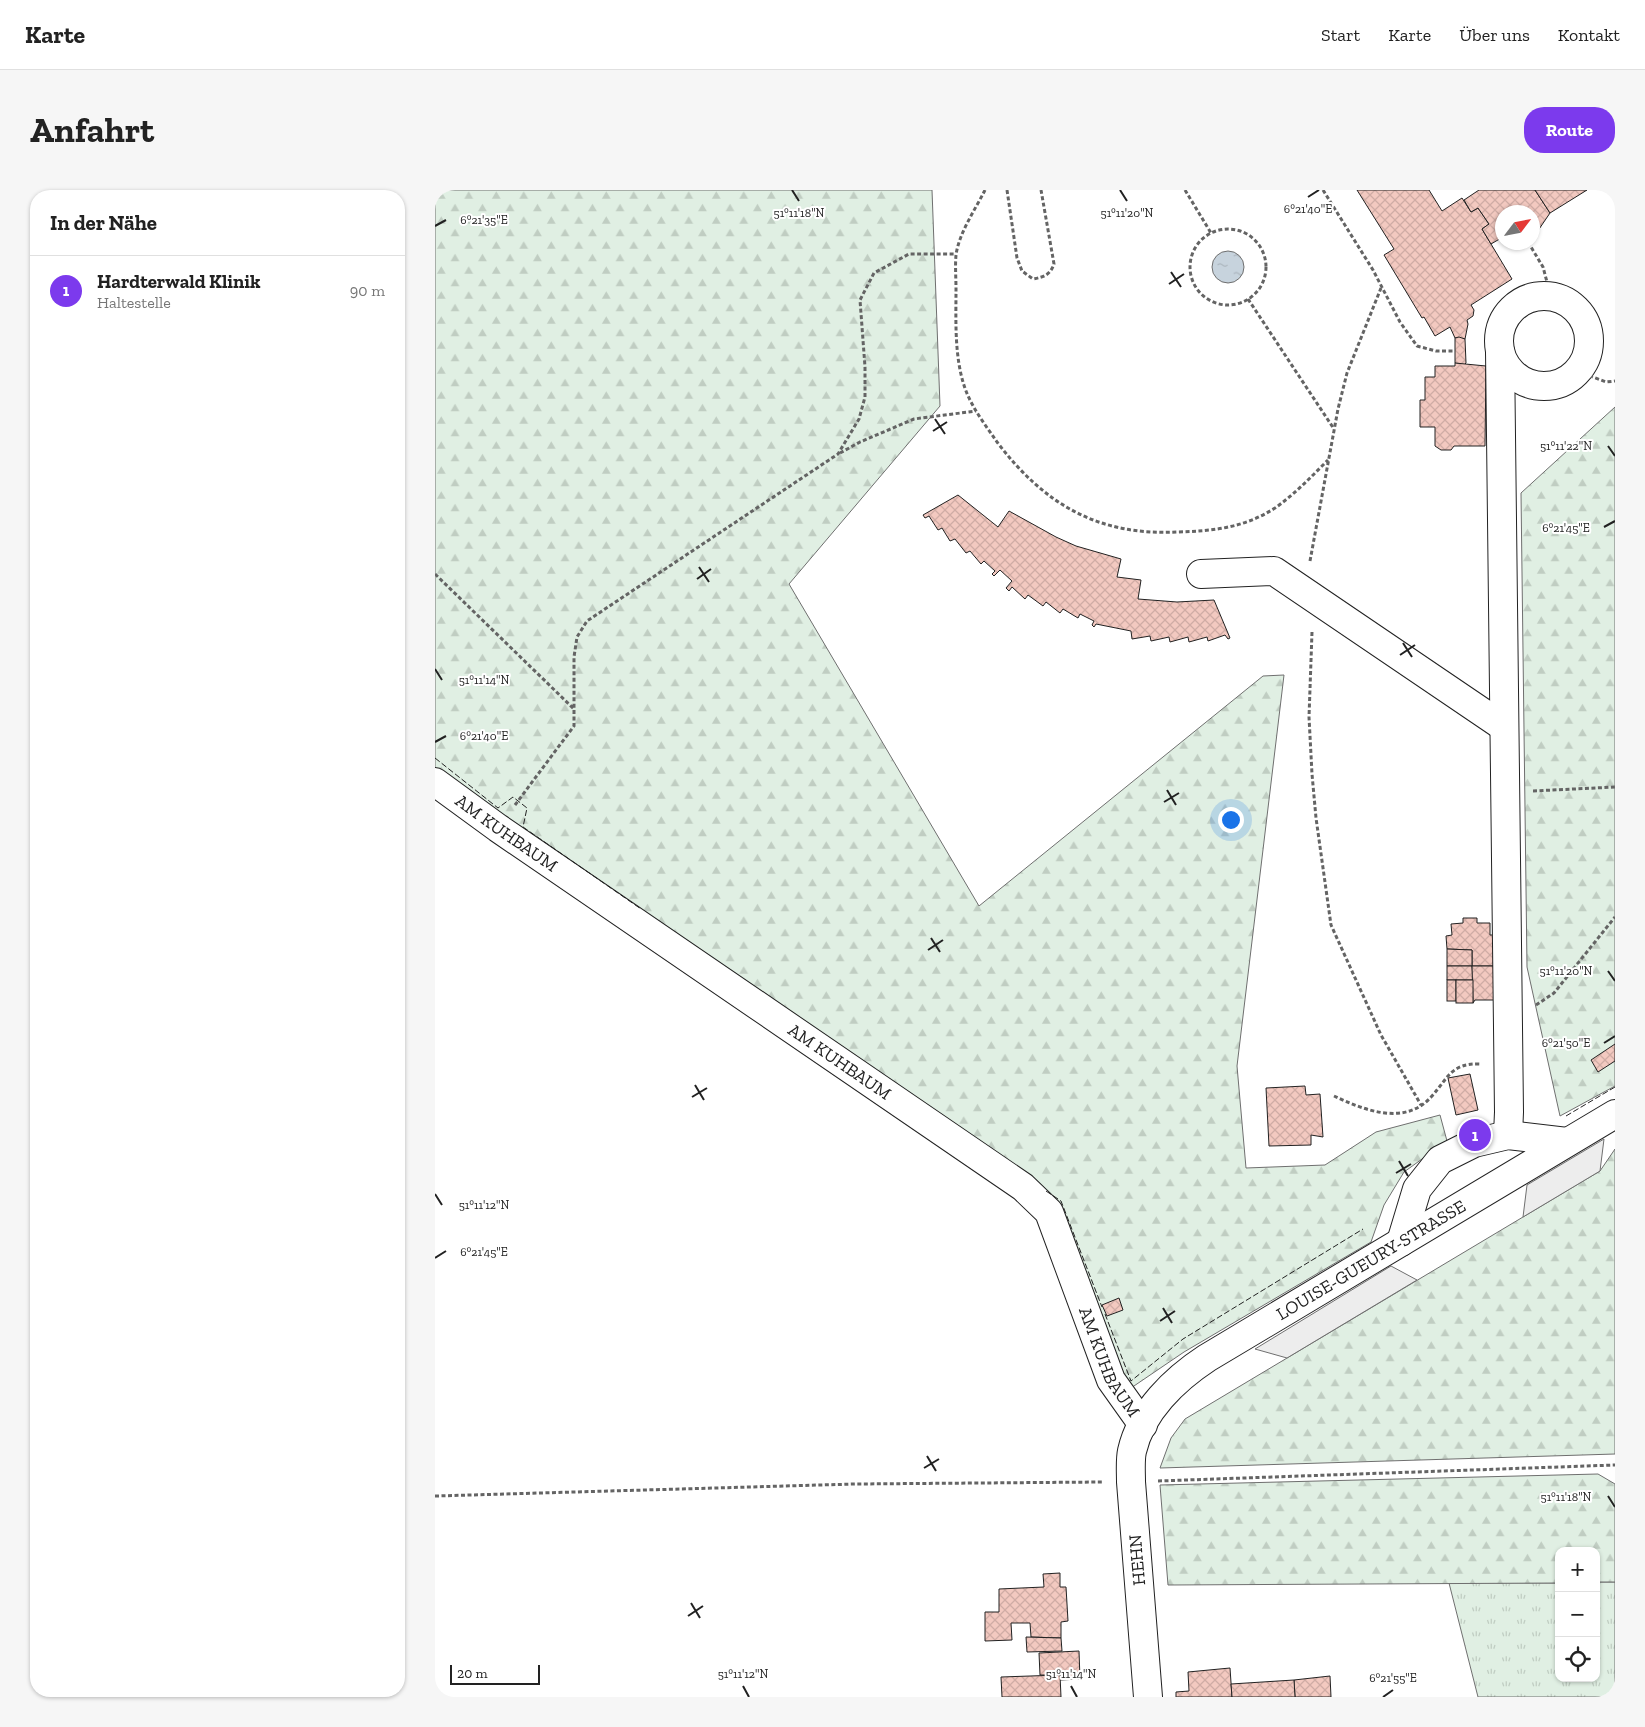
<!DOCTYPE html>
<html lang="de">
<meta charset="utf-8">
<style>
body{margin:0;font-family:"Zilla Slab",serif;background:#f6f6f6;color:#222}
.controls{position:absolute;right:15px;bottom:15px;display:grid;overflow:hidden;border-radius:10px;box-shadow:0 1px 4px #0004}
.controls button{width:45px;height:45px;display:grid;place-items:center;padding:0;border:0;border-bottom:1px solid #e0e0e0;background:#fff;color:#222;font:25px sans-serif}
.compass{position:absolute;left:1060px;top:15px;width:45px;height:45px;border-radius:50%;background:#fff;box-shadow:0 1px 4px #0004;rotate:58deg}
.scale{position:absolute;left:15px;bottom:12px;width:90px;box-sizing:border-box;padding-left:5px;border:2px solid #222;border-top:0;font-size:14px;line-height:18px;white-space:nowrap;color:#222;-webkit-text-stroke:4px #fff;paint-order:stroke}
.you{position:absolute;left:795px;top:629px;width:18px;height:18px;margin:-12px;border:4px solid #fff;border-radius:50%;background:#1a73e8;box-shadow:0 0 0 8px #1a73e833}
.badge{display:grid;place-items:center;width:32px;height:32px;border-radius:50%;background:#7c3aed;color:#fff;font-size:16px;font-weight:700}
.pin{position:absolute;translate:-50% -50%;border:2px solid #fff;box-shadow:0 1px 5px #0006}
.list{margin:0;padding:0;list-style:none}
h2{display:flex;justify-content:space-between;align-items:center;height:65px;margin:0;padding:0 20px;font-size:21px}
h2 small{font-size:16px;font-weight:400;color:#767676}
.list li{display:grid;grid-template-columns:32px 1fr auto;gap:15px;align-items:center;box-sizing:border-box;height:70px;padding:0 20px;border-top:1px solid #e0e0e0}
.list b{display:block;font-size:19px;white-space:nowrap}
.list p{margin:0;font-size:16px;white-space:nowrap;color:#767676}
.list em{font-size:16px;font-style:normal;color:#767676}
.icon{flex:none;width:28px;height:28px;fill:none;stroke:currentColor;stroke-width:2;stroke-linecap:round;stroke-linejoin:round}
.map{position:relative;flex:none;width:1180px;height:1507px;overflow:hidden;border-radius:20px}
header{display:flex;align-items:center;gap:30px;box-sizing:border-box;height:70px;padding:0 25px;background:#fff;border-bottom:1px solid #e0e0e0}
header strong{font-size:24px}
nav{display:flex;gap:28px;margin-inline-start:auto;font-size:18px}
.intro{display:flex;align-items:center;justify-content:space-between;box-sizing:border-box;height:120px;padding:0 30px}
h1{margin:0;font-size:35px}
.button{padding:12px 22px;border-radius:20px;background:#7c3aed;color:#fff;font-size:18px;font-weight:700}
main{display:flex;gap:30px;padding:0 30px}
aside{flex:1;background:#fff;border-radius:20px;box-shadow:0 1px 4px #0004}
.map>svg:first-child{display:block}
</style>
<header>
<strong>Karte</strong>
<nav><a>Start</a><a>Karte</a><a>Über uns</a><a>Kontakt</a></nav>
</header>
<div class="intro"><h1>Anfahrt</h1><a class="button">Route</a></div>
<main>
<aside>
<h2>In der Nähe<small></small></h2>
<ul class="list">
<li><span class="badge">1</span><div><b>Hardterwald Klinik</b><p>Haltestelle</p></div><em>90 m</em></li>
</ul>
</aside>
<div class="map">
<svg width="1180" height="1507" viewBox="0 0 1180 1507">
<defs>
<pattern id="grass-tufts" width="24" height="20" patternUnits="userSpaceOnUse" patternTransform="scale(1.25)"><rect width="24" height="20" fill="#e0efe3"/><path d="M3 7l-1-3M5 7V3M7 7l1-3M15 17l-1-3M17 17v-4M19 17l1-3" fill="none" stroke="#c0cdc2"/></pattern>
<pattern id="forest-firs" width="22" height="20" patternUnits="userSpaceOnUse" patternTransform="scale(1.25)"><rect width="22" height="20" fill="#e0efe3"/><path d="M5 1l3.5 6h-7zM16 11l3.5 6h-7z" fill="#c0cdc2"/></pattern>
<pattern id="water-ripples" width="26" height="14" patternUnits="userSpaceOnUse" patternTransform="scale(1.25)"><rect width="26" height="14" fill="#c7d3dd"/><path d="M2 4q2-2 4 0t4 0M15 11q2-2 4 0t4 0" fill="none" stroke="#abb5bd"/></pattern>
<pattern id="building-cross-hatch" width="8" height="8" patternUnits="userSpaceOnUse" patternTransform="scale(1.25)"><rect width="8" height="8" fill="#f3c9c0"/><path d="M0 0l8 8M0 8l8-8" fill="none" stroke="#d0aca5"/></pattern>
</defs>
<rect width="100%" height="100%" fill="#fff"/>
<path fill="url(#grass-tufts)" stroke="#6f6f6f" d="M1161 1392H1180V1507H1043L1014 1393H1124V1488H1161Z"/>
<g fill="url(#forest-firs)" stroke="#6f6f6f">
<path d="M0 0H497L505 216 354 394 544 716 828 486 849 485 802 876 811 978 890 975 941 942 1005 925 1012 951 969 982 949 1015 936 1052 749 1162 696 1198 677 1169 617 1017 0 580Z"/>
<path d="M1180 217V896L1125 926 1092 777 1086 303Z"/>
<path d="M1180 959V1264L725 1278 736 1248 750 1229 1165 981Z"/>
<path d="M1163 1284 1180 1294V1392H1161V1361H1124V1393L733 1395 725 1295Z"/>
</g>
<g fill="#ededed" stroke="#6f6f6f">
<path d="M1169 949 1165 981 1088 1027 1092 995Z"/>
<path d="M956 1076 982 1090 852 1168 820 1159Z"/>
</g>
<circle fill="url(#water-ripples)" stroke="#6f6f6f" cx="793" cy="77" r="16"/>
<g fill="url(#building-cross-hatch)" stroke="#222">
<path d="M922 0H994L1007 21 1027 8 1036 22 1043 18 1054 34 1047 39 1077 89 1036 115 1039 120 1038 126 1032 130 1033 134 1030 149 1020 148 1015 137 1000 146 989 127 987 128 949 65 959 59Z"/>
<path d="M1044 0H1100L1115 23 1098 48V22H1068V47L1056 54 1047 39 1054 34 1043 18 1036 22 1029 10Z"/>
<path d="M1100 0H1152L1115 23Z"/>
<path d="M1024 147 1030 149 1031 173 1029 175 1020 173V148Z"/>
<path d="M1020 173 1051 176 1050 256H1019L1016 260H1006L1000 256V237H985V210H990V187H1000V176H1020Z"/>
<path d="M523 305 563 337 574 321 621 347 641 356 686 369 682 387 706 390 703 409 742 412 779 410 795 448 793 449 790 445 773 451 772 447 754 452 753 447 735 452 734 447 716 451 715 446 697 449 696 441 661 434 659 437 657 435 659 431 645 424 643 428 628 419 625 423 611 412 608 416 593 405 590 409 577 397 574 401 571 398 577 391 565 380 559 386 557 384 560 381 549 371 546 374 535 361 531 363 520 349 515 351 507 338 503 340 494 326 490 328 488 325Z"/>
<path d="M1028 728H1042V733H1055V745H1060L1061 776H1037V760L1012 759 1011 746 1017 745 1016 734 1028 733Z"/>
<path d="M1012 759 1037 760V776H1012Z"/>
<path d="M1012 776H1037L1038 790H1012Z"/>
<path d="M1037 776H1061L1059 810H1040L1038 813Z"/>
<rect x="1012" y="790" width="9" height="21"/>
<rect x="1021" y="790" width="17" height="23"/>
<path d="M1180 854V871L1163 882 1156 870Z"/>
<path d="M1035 884 1043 920 1021 925 1013 888Z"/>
<path d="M870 896 871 905 885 904 888 947 876 945V955L834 956 831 898Z"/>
<path d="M684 1108 688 1120 672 1126 667 1115Z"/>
<path d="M625 1383V1397H631L633 1431 626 1432V1448L596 1447 595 1433H576L577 1450 550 1451V1422H564V1399L609 1397 608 1384Z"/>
<path d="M591 1447 626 1448 627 1461 592 1462Z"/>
<path d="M644 1461 645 1489 625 1490V1485H605L604 1463Z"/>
<path d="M795 1478 797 1507H741V1502L754 1501 753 1482Z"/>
<path d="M625 1485 626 1507H567L566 1487Z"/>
<path d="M895 1486 896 1507H860L859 1490Z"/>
<path d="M859 1490 860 1507H797L796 1494Z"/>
</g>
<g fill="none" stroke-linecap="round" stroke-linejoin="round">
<g stroke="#222" stroke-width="30">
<g id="minor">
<circle cx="1109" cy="151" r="45"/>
<path d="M1065 161 1074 922 1073 945"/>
<path d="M766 384 839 381 1069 537"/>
<path id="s1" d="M0 592 63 638 588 997 614 1022 676 1190 708 1235"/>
<path d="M966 1052 982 999 1005 970 1039 953 1073 945 1132 952"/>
<path id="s2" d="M713 1507 696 1292C696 1282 695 1270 697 1261 706 1221 740 1189 772 1168L1180 924"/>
</g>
</g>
<g stroke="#646464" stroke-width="3" stroke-dasharray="4 2.5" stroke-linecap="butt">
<path d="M550 0C540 20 524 43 521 65 520 76 521 88 521 99 521 132 519 169 531 201 538 219 551 236 562 252 609 314 663 346 742 342 778 341 809 338 840 318 860 304 876 287 893 270"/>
<path d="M572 0 582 68 587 81 598 89C609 87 615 85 619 74L606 0"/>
<path d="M750 0 776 43"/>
<path d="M888 0 938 80 965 132 982 156 1001 161H1020"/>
<circle cx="793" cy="77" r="38"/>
<path d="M1093 52 1108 77 1116 107"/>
<path d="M813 109 899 239"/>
<path d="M1142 181 1171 192 1180 191"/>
<path d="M405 263 425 252 479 229 541 221"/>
<path d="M875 371 903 219 912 183 946 98"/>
<path d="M0 384 139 519V467L142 447 152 431 403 264 424 229 430 207V177L425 110 439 83 474 64H521"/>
<path d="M877 442 874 527 877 584 881 628 896 735 946 845 986 915"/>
<path d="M1098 601 1180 597"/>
<path d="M80 615 139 536V519"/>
<path d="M1101 815 1119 803 1180 727"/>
<path d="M899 906C929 920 970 937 997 906 1013 888 1016 873 1045 874"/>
<path d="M723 1291 1180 1275"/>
<path d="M0 1306 420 1294 667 1292"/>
</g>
<use href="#minor" stroke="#fff" stroke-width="28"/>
<g stroke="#222" stroke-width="1" stroke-dasharray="6 2.5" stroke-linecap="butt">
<path d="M0 568 63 618 78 607 92 618 88 637 206 719"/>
<path d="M1131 926 1180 897"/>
<path d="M611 1001 626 1011 667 1117"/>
<path d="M670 1124 696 1191 748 1149 928 1039"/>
</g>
</g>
<path fill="none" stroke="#222" stroke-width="2" d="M357 0 364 11M685 0 692 11M873 7 884 0M0 36 11 30M736 82 746 97M734 94 749 84M500 229 510 244M498 241 512 232M1173 256 1180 266M1169 337 1180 331M264 377 274 392M262 389 276 379M968 453 977 467M965 465 980 455M0 479 7 490M0 552 11 546M732 600 741 615M729 612 744 603M496 748 505 762M493 760 508 750M1173 781 1180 791M1169 853 1180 846M260 895 269 910M257 907 272 898M964 971 973 986M961 983 976 974M0 1004 7 1015M0 1068 11 1061M728 1118 737 1133M725 1131 740 1121M492 1266 501 1281M489 1278 504 1269M1173 1306 1180 1317M256 1413 265 1428M253 1426 268 1416M308 1496 314 1507M636 1496 642 1507M948 1507 958 1500"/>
<g text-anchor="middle" stroke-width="4" stroke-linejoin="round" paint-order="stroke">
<g font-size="18" fill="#222" stroke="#fff">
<text dy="6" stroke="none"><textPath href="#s1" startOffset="88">AM KUHBAUM</textPath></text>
<text dy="6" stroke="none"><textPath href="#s1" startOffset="492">AM KUHBAUM</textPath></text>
<text dy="6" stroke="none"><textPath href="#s2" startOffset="560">LOUISE-GUEURY-STRASSE</textPath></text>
<text dy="6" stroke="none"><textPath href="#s1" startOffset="912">AM KUHBAUM</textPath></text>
<text transform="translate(702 1370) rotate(-95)" y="6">HEHN</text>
</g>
</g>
<g font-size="12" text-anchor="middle" fill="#222" stroke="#fff" stroke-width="4" stroke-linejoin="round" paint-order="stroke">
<text x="873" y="23">6°21'40"E</text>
<text x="364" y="27">51°11'18"N</text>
<text x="692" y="27">51°11'20"N</text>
<text x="49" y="34">6°21'35"E</text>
<text x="1131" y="260">51°11'22"N</text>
<text x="1131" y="342">6°21'45"E</text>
<text x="49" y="494">51°11'14"N</text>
<text x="49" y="550">6°21'40"E</text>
<text x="1131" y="785">51°11'20"N</text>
<text x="1131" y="857">6°21'50"E</text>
<text x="49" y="1019">51°11'12"N</text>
<text x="49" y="1066">6°21'45"E</text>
<text x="1131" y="1311">51°11'18"N</text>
<text x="308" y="1488">51°11'12"N</text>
<text x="636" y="1488">51°11'14"N</text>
<text x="958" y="1492">6°21'55"E</text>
</g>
</svg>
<div class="controls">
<button>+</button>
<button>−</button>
<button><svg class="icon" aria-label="locate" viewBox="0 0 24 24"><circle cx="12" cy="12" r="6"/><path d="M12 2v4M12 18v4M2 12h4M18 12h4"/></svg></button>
</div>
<svg class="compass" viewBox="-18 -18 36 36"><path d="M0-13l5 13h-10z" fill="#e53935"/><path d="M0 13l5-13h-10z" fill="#767676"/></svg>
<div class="scale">20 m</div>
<div class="you"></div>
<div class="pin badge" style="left:1040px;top:945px">1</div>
</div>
</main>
